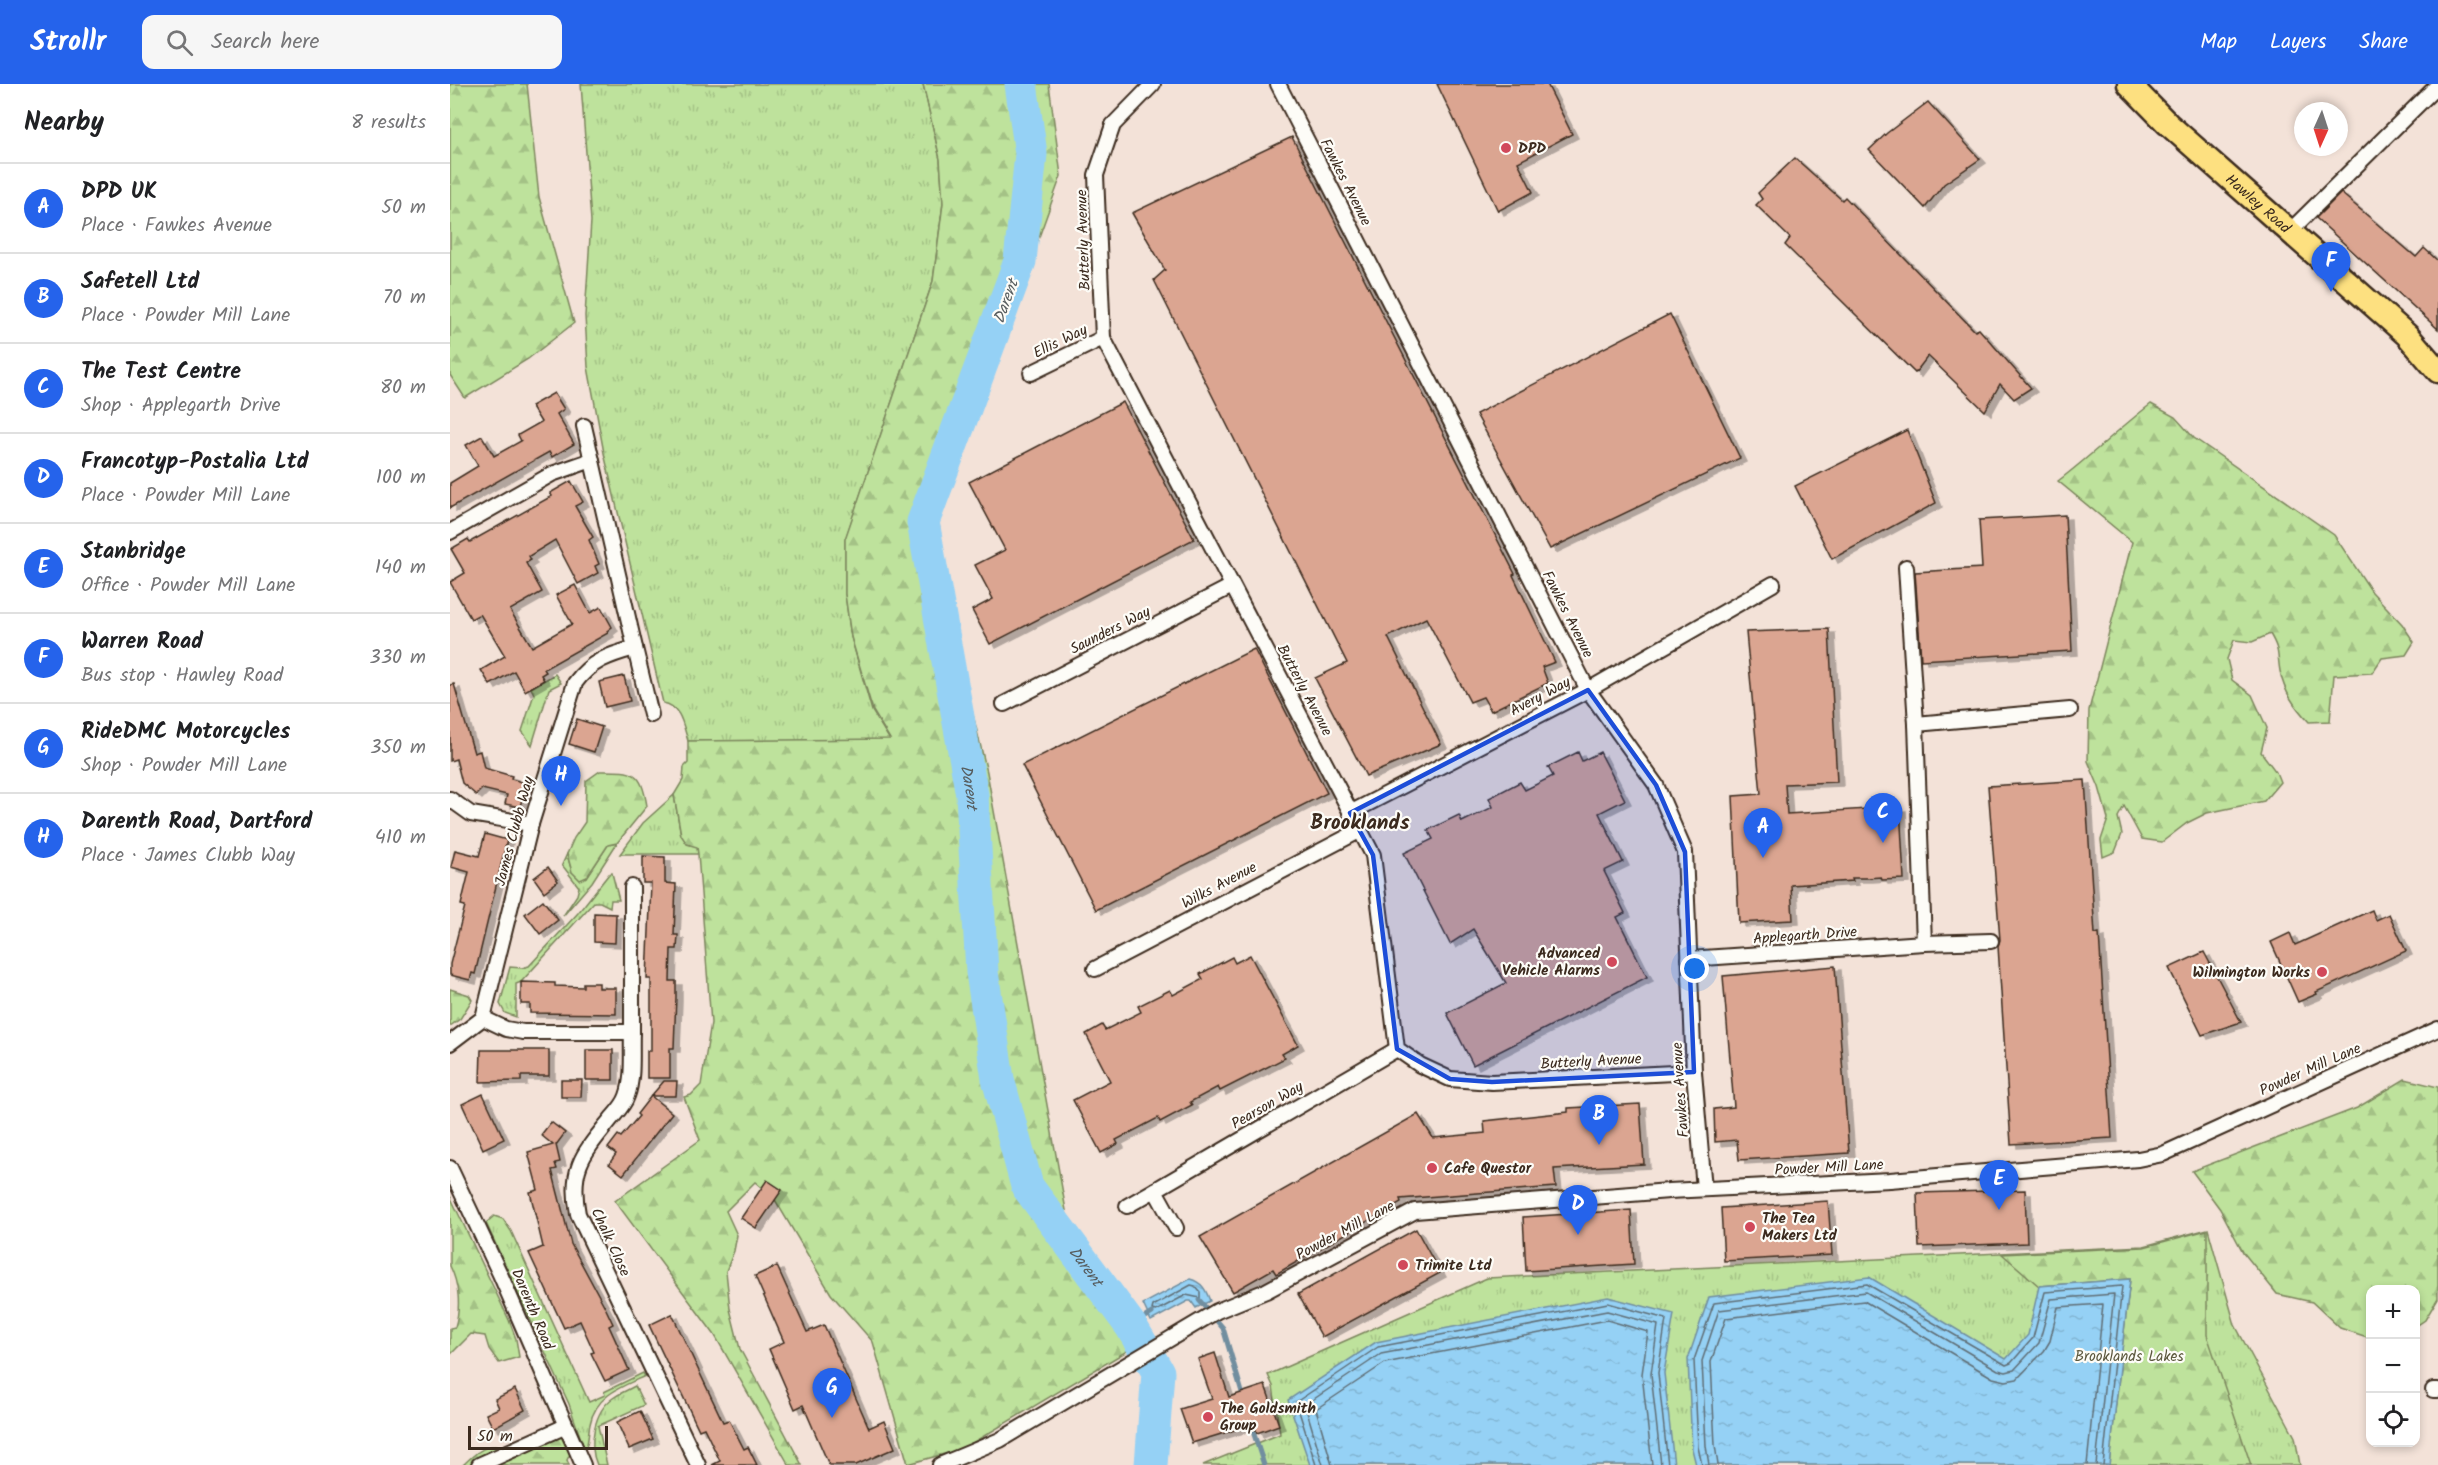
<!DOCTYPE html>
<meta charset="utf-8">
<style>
body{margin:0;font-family:Kalam,sans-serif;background:#f6f6f6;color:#202124}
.controls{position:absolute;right:18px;bottom:18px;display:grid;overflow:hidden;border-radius:12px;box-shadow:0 3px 9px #0003}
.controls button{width:54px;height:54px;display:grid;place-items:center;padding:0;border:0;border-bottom:2px solid #e0e0e0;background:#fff;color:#202124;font:30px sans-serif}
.compass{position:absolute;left:1844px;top:18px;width:54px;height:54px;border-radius:50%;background:#fff;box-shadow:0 3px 9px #0003;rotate:183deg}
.scale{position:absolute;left:18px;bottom:15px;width:140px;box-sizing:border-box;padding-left:6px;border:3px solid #3b2a1e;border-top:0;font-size:16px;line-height:21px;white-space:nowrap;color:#3b2a1e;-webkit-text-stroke:4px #fdfcf7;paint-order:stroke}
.you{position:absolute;left:1245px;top:885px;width:21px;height:21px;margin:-15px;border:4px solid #fff;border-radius:50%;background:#1a73e8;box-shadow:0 0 0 9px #1a73e833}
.badge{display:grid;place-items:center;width:39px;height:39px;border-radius:50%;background:#2563eb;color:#fff;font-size:20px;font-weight:700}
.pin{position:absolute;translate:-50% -50px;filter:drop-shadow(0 2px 3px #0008)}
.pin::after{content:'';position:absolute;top:32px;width:21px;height:18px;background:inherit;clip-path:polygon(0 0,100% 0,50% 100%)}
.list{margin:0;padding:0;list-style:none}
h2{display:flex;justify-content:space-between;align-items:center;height:78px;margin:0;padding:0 24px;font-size:26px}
h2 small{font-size:20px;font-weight:400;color:#757577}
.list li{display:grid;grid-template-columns:39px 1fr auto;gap:18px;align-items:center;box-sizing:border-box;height:90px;padding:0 24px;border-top:2px solid #e0e0e0}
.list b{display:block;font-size:22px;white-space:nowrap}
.list p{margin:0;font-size:20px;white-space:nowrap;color:#757577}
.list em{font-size:20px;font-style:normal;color:#757577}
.icon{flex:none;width:33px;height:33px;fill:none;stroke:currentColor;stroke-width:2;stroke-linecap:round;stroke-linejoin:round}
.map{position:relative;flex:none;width:1988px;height:1381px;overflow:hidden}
header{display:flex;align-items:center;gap:36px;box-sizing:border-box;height:84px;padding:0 30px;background:#2563eb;color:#fff}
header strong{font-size:28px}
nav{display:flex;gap:33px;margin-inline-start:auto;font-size:21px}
.search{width:420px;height:54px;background:#f6f6f6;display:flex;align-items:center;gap:15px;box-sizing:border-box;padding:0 21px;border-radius:12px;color:#757577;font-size:22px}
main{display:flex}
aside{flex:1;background:#fff}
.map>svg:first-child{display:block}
</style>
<header>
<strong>Strollr</strong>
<div class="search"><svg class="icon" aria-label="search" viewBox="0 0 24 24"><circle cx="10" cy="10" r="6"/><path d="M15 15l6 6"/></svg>Search here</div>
<nav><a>Map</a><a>Layers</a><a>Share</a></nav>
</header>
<main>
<aside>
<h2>Nearby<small>8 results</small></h2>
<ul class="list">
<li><span class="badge">A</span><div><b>DPD UK</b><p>Place · Fawkes Avenue</p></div><em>50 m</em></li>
<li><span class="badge">B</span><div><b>Safetell Ltd</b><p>Place · Powder Mill Lane</p></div><em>70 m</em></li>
<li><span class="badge">C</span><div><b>The Test Centre</b><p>Shop · Applegarth Drive</p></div><em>80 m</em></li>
<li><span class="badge">D</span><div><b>Francotyp-Postalia Ltd</b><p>Place · Powder Mill Lane</p></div><em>100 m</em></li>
<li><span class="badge">E</span><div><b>Stanbridge</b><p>Office · Powder Mill Lane</p></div><em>140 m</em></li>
<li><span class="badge">F</span><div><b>Warren Road</b><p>Bus stop · Hawley Road</p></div><em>330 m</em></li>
<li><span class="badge">G</span><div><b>RideDMC Motorcycles</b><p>Shop · Powder Mill Lane</p></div><em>350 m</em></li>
<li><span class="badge">H</span><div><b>Darenth Road, Dartford</b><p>Place · James Clubb Way</p></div><em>410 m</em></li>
</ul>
</aside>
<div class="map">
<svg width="1988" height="1381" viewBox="0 0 1988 1381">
<defs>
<pattern id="grass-tufts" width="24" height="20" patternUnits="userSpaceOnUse" patternTransform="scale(1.5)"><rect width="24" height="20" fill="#bee29c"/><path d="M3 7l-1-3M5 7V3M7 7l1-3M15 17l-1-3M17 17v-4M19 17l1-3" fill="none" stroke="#a4c286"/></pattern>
<pattern id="forest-firs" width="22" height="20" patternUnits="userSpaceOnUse" patternTransform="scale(1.5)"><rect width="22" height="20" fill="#bee29c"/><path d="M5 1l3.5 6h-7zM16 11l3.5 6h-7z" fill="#a4c286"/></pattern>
<pattern id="water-ripples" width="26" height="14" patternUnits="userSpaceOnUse" patternTransform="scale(1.5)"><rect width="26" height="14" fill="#95d1f5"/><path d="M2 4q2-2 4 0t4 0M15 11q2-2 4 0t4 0" fill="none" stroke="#81b4d2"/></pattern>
<filter id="shadow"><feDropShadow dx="6" dy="4" stdDeviation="0" flood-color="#0004"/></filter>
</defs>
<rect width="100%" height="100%" fill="#f3e2d8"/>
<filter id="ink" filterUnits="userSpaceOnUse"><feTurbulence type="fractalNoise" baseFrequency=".0167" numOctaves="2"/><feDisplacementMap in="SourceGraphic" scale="12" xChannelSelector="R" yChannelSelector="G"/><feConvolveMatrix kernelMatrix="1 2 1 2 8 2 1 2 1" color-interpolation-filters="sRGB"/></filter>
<g filter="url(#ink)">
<g fill="url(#grass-tufts)" stroke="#7c865d" stroke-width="1.5">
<path d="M131 0H473L490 75 493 119 483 197 395 456V510L401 553 422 627 440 656 238 657C233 641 231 622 213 619L154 369 138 283 135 232 141 137Z"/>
<path d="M105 590 111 599 99 605 82 661 72 647 84 610 81 604Z"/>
<path d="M224 711 231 751 247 763 248 770H170L193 739Z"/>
<path d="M167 759 142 798 113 832 127 811 129 803 112 781 117 770 122 788 137 793 158 761Z"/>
<path d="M162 789 169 816H161L160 823 150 818H144L71 898 66 900V933L55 929 50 920 60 883 72 884 79 882 128 829 159 790Z"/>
<path d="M44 1132 53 1135 61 1147 139 1318 155 1311 154 1308 193 1289 195 1292C171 1303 146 1311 140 1340 138 1348 139 1356 136 1363L134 1364 119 1320 36 1139Z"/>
<path d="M1758 1145 1785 1241 1845 1353 1850 1381H753L830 1350 823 1302 818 1291 1037 1194 1694 1162Z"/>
<path d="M185 1302 194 1321 148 1342 157 1381H147C138 1361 144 1327 163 1314 170 1309 178 1306 185 1302Z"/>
</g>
<g fill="url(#forest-firs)" stroke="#7c865d" stroke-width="1.5">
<path d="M0 0H77L89 113 124 239 78 275 15 314 0 291Z"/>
<path d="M473 0H599L611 92 488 433 506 561 537 688 617 1132 683 1224 682 1264 512 1365 458 1380 423 1258 381 1210 324 1114 305 1098 276 1127 287 1151 284 1167 276 1187 280 1225 290 1265 352 1381H339L264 1250 165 1117 250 1056 234 1013 241 1011 251 1001 261 939 248 770 247 763 237 760 231 751 224 711 233 696 234 683 238 679V657L440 655 423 627 401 553 395 510V455L483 197 493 119 490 75Z"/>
<path d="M1701 320 1725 333 1744 354 1884 451 1922 508 1952 540 1964 558 1956 571 1932 574 1922 589 1884 591 1880 637 1859 638C1845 623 1834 608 1830 587 1827 570 1830 567 1820 550L1802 558 1784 556 1777 575 1782 596 1802 611 1817 644 1811 668 1826 688 1830 698 1814 717 1757 729 1737 739 1712 758 1692 755 1674 722 1668 733 1672 750 1665 768 1653 773 1651 756 1658 735 1649 703 1638 677 1639 626 1682 458 1608 397C1640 373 1668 345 1701 320Z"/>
<path d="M150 687C184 687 191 686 197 722L167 759 158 761 137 793 130 796 122 788 117 770 124 754 135 738 136 697Z"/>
<path d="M0 905 19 911 22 916 10 935 0 942Z"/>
<path d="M1955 995 1988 1003V1214L1975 1236 1966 1242V1206H1920V1254L1890 1244 1862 1218 1827 1210 1793 1168 1770 1125 1742 1087 1907 1024Z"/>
<path d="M0 1112 59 1236 66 1255 69 1273 49 1279 39 1265 35 1252 21 1250 0 1271V1244L5 1243C11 1223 9 1200 0 1182Z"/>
<path d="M1757 1146V1251L1801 1381H1659L1680 1195 1589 1202 1552 1170 1694 1163Z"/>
<path d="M106 1343 120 1370 117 1376 119 1381H13C32 1362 40 1358 67 1366Z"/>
</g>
<g fill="url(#water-ripples)" stroke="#718e9f" stroke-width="1.5">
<path d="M1419 1193 1556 1275 1578 1251 1589 1202 1680 1195 1659 1381H1246L1242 1365 1238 1275 1259 1213Z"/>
<path d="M740 1195C752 1198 756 1206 760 1217L746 1224 741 1217H738L701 1237 693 1220Z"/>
<path d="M1158 1213 1224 1230 1214 1289 1224 1381H860L838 1316 926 1258Z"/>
</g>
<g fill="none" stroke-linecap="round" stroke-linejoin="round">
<g stroke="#5f6d74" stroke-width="1.5">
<path d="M741 1201 745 1202 750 1208V1214L736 1211 706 1227 702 1226 703 1222Z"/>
<path d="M866 1381 846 1318 928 1263 1158 1219 1216 1235 1208 1289 1218 1381"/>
<path d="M873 1381 855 1321 931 1270 1157 1227 1208 1241 1201 1290 1211 1381"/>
<path d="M882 1381 866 1325 935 1279 1157 1236 1198 1248 1192 1290 1202 1381"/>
<path d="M1252 1381 1248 1363 1244 1276 1264 1219 1417 1200 1556 1281 1561 1279 1583 1254 1595 1208 1672 1202 1653 1381"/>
<path d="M1259 1381 1256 1362 1252 1277 1269 1226 1416 1208 1548 1286 1556 1288 1564 1286 1589 1259 1601 1215 1664 1210 1646 1381"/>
<path d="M1268 1381 1265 1361 1261 1278 1276 1234 1414 1217 1543 1294 1556 1297 1567 1295 1594 1267 1600 1257 1608 1223 1653 1220 1637 1381"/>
</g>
<g stroke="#718e9f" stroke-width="5">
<path d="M749 1216 773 1244 794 1315"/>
<path d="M681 1242 702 1229"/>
<path d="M799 1335 814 1381"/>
</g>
<path stroke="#95d1f5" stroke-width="33" id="s1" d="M571 0 581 70 570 177 473 438 522 711 532 888 548 995 577 1102 681 1242 708 1288 701 1381"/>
</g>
<g fill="#dba591" stroke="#3b2a1e" stroke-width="1.5" filter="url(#shadow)">
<path d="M987 0H1097L1122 50 1068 78 1083 108 1048 127Z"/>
<path d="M1478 18 1530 75 1494 100 1475 124 1419 66 1437 49Z"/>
<path d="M842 53 1065 490 1063 491 1105 578 1092 583 1098 599 1041 627 1033 613 1020 618 976 534 938 553 991 660 916 692 865 594 897 579 704 196 715 186 682 129Z"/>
<path d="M1345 74 1392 116 1395 113 1525 247 1529 245 1581 304 1564 315 1550 300 1535 327 1478 272 1465 289 1335 161 1340 154 1306 121 1312 115 1308 109Z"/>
<path d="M1891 109 1966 173 1974 164 1988 177V245L1866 134Z"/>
<path d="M1220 230 1290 374 1100 465 1026 330Z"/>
<path d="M104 309 114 325 107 330 124 360 102 373 99 368 0 424V399L28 382 16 361 32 352 44 372 71 357 68 351 91 338 81 322Z"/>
<path d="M673 318 744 455 540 560 522 526 543 515 525 481 555 466 519 398Z"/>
<path d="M1457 346 1486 419 1382 475 1345 402Z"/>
<path d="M121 397 133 418 125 422 143 453 139 456 149 480 145 482 148 489 128 500 105 456 79 472 81 476 76 479 92 508 60 526 82 563 122 540 106 511 125 501 140 529 151 523 162 543 157 547 158 549 94 585 96 588 91 591 94 596 75 607 64 587 40 601 31 586 55 572 30 530 21 535 0 498 15 489 1 465 18 455 20 458 102 412 100 409Z"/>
<path d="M1615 431 1622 567 1471 576 1465 488 1532 484 1529 436Z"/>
<path d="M1379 545 1387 698 1335 700 1337 730 1450 723 1454 795 1432 796 1431 793 1417 794H1402L1403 797 1341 801 1343 836 1289 839 1283 712 1311 710 1296 548Z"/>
<path d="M804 565 877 709 646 826 572 681Z"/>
<path d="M174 592 180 617 155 623 149 598Z"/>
<path d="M4 600 24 669 30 667 34 684 62 692 61 695 76 699 70 723 55 720 57 711 32 705 26 711 12 699 6 675 0 677V601Z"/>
<path d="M127 635 152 643 144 668 119 660Z"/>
<path d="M1128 668 1132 677 1150 668 1175 716 1149 729 1173 778 1154 787 1175 829 1167 833 1197 893 1023 981 997 929 1056 899 1023 845 1000 860 954 769 983 755 978 746 1009 731 1012 738 1043 723 1039 714 1070 698 1075 706 1103 692 1098 683Z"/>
<path d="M1635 696 1645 850 1649 849 1662 1054 1561 1060 1548 862 1550 856 1538 702Z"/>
<path d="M35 750 57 756 25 890 22 889 20 896 0 891V880L15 822 11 821 19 788 1 783 5 766 29 772Z"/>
<path d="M193 772 215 773V799L226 800 224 851H228L227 865H221L220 897H226V913L224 964H220V994H197V967H201V895H197L201 799H193Z"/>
<path d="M98 783 108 797 94 808 84 794Z"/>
<path d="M93 816 108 836 90 850 75 830Z"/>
<path d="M1922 826 1926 836 1939 830 1956 867 1866 908 1867 910 1848 918 1821 858 1840 849 1845 861Z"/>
<path d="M144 829 166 830 165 859 144 858Z"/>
<path d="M1754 868 1791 938 1752 951 1719 884Z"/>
<path d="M800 871 848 961 832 970 835 974 770 1007 768 1003 740 1018 742 1021 710 1038 708 1034 666 1056 668 1060 651 1069 623 1016 660 997 636 950 652 941 655 946 691 928 688 922 720 906 723 911 753 895 750 890 782 873 785 879Z"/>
<path d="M1385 882 1399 1069 1289 1076 1287 1056 1265 1058 1264 1025 1284 1023 1273 892Z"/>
<path d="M71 898 105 899V902L133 903V899H149V904H166V930L80 929V920H71Z"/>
<path d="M31 966H99V992H71V997L30 998Z"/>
<rect x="136" y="966" width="27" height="30"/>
<path d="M111 996H132L131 1013H111Z"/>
<path d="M214 997H227L226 1012H201Z"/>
<path d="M33 1010 54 1055 33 1065 12 1020Z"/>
<path d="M201 1012 222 1029 173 1091 159 1080 166 1070 158 1064 168 1051 171 1053 189 1032 187 1030Z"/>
<path d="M1190 1020 1194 1080 1104 1085 1106 1103 950 1115 951 1118 826 1190 823 1185 783 1208 750 1153 968 1030 983 1054 1035 1049 1034 1037 1118 1028V1024Z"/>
<path d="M101 1038 115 1049 106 1061 110 1078 105 1079 107 1085 102 1086 121 1160 155 1223 163 1240 159 1242 179 1286 155 1297 141 1269 144 1268 130 1237 114 1244 79 1169 93 1163 80 1108 88 1106 78 1068 103 1061 91 1051Z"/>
<path d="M317 1096 332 1106 306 1144 291 1134Z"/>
<path d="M1575 1106 1577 1159 1469 1163 1467 1109Z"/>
<path d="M1378 1117 1382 1171 1274 1177 1271 1124Z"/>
<path d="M1181 1126 1184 1180 1076 1187 1073 1133Z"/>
<path d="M966 1145 990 1189 872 1253 848 1210Z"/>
<path d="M327 1182 357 1248 374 1241 419 1344 434 1337 445 1364 406 1381H379L353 1321 345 1325 319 1265 334 1258 305 1192Z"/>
<path d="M222 1230 273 1338 279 1336 294 1365 298 1363 307 1381H262L270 1377 254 1344 249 1346 199 1241Z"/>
<path d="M765 1269 779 1313 815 1301 829 1341 807 1349 804 1340 742 1359 730 1325 762 1315 748 1275Z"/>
<path d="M65 1305 75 1326 43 1344 36 1330 49 1324 45 1315Z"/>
<path d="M190 1327 203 1355 179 1365 167 1338Z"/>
</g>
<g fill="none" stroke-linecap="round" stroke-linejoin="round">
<g stroke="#3b2a1e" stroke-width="18">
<g id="minor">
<path d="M703 0 663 41 646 91 653 254 923 771 947 965 970 981 1000 995 1042 998 1244 988"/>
<path d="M828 0 1138 606 1206 701 1235 768 1244 988 1254 1105"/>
<path d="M1840 147 1988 1"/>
<path d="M581 289 653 254"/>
<path d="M0 448 102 390 142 376"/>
<path d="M1456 483 1466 640"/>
<path d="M185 564 201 631"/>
<path d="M554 620 782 502"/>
<path d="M0 715 21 730 81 740"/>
<path d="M900 729 1138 606 1323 500"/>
<path d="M1474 859 1541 857"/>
<path d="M1239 875 1474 859 1466 640 1620 626"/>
<path d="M645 885 909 747"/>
<path d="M33 934 56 945 73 948H182C181 968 184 993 177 1012 174 1021 167 1028 161 1035 133 1070 119 1084 128 1130L248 1381"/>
<path d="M182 948V803"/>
<path d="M0 959 33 934 81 740 125 599C141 577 159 571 185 564L134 342"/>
<path d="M0 1084 50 1190 133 1381"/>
<path d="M677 1122 705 1106"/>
<path d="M726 1144 705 1106 947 965"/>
<path d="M1983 1306H1988"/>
<path d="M29 1381 116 1342"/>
<path d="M490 1381 550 1356 767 1227 816 1207 965 1127 1219 1107 1440 1096 1688 1075 1713 1070 1988 945"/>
</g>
</g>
<g stroke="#3b2a1e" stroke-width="27">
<g id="primary">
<path id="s2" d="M1679 0 1718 40 1957 251 1988 287"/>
</g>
</g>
<use href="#minor" stroke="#fdfcf7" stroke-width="14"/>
<use href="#primary" stroke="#fde080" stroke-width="22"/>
</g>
</g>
<path fill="#1d4ed8" fill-opacity="0.2" stroke="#1d4ed8" stroke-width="4.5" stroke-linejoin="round" d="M1138 606 1206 701 1235 768 1244 988 1042 998 1000 995 947 965 923 771 900 729Z"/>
<g fill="#d1495b" stroke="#fdfcf7" stroke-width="2">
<circle cx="1056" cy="64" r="6"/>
<circle cx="1162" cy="878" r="6"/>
<circle cx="1872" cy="888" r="6"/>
<circle cx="982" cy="1084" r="6"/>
<circle cx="1300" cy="1143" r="6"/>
<circle cx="953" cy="1181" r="6"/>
<circle cx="758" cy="1333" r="6"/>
</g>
<g text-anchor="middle" stroke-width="4.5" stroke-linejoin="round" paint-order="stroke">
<g font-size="15" font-weight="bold" fill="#3b2a1e" stroke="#fdfcf7" text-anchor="start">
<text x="1068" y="69">DPD</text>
<text x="1150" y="874" text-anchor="end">Advanced<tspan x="1150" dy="17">Vehicle Alarms</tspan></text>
<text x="1860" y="893" text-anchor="end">Wilmington Works</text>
<text x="994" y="1089">Cafe Questor</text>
<text x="1312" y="1139">The Tea<tspan x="1312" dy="17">Makers Ltd</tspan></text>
<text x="965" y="1186">Trimite Ltd</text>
<text x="770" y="1329">The Goldsmith<tspan x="770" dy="17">Group</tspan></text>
</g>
<g font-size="15" fill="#3b2a1e" stroke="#fdfcf7">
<text transform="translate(896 98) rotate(63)" y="5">Fawkes Avenue</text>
<text dy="5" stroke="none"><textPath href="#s2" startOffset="176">Hawley Road</textPath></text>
<text transform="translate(633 156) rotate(-92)" y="5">Butterly Avenue</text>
<text transform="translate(610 257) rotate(-26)" y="5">Ellis Way</text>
<text transform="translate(1118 530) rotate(63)" y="5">Fawkes Avenue</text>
<text transform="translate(660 546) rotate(-27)" y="5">Saunders Way</text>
<text transform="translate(855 606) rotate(62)" y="5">Butterly Avenue</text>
<text transform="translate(1090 612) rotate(-28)" y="5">Avery Way</text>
<text transform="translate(64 747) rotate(-75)" y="5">James Clubb Way</text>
<text transform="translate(769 801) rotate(-28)" y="5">Wilks Avenue</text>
<text transform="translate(1355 851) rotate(-4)" y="5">Applegarth Drive</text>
<text transform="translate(1141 977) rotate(-3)" y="5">Butterly Avenue</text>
<text transform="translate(1860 985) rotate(-24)" y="5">Powder Mill Lane</text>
<text transform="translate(1230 1006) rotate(-94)" y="5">Fawkes Avenue</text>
<text transform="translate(817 1021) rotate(-30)" y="5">Pearson Way</text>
<text transform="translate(1379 1083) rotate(-3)" y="5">Powder Mill Lane</text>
<text transform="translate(895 1146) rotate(-28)" y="5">Powder Mill Lane</text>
<text transform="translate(161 1158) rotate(65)" y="5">Chalk Close</text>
<text transform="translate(83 1225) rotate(67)" y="5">Darenth Road</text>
</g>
<g font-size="15" fill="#5c583e" stroke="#fdfcf7">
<text x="1679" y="1277">Brooklands Lakes</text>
</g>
<g font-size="16" font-style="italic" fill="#565c5e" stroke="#fdfcf7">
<text transform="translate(555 217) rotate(-70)" y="6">Darent</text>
<text dy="6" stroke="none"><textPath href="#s1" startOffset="726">Darent</textPath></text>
<text dy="6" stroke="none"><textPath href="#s1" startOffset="1230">Darent</textPath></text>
</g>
<g font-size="21" font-weight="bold" fill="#3b2a1e" stroke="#fdfcf7">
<text x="910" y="745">Brooklands</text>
</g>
</g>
</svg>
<div class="controls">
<button>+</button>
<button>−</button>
<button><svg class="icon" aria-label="locate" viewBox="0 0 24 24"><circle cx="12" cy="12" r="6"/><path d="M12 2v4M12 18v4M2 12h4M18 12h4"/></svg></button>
</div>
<svg class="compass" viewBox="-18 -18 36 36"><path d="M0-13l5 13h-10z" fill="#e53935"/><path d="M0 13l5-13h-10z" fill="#757577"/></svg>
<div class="scale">50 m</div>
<div class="you"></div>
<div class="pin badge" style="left:1313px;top:774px">A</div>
<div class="pin badge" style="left:1149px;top:1061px">B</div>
<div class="pin badge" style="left:1433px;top:759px">C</div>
<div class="pin badge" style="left:1128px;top:1151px">D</div>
<div class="pin badge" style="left:1549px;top:1126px">E</div>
<div class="pin badge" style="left:1881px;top:208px">F</div>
<div class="pin badge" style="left:382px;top:1334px">G</div>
<div class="pin badge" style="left:111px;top:722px">H</div>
</div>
</main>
